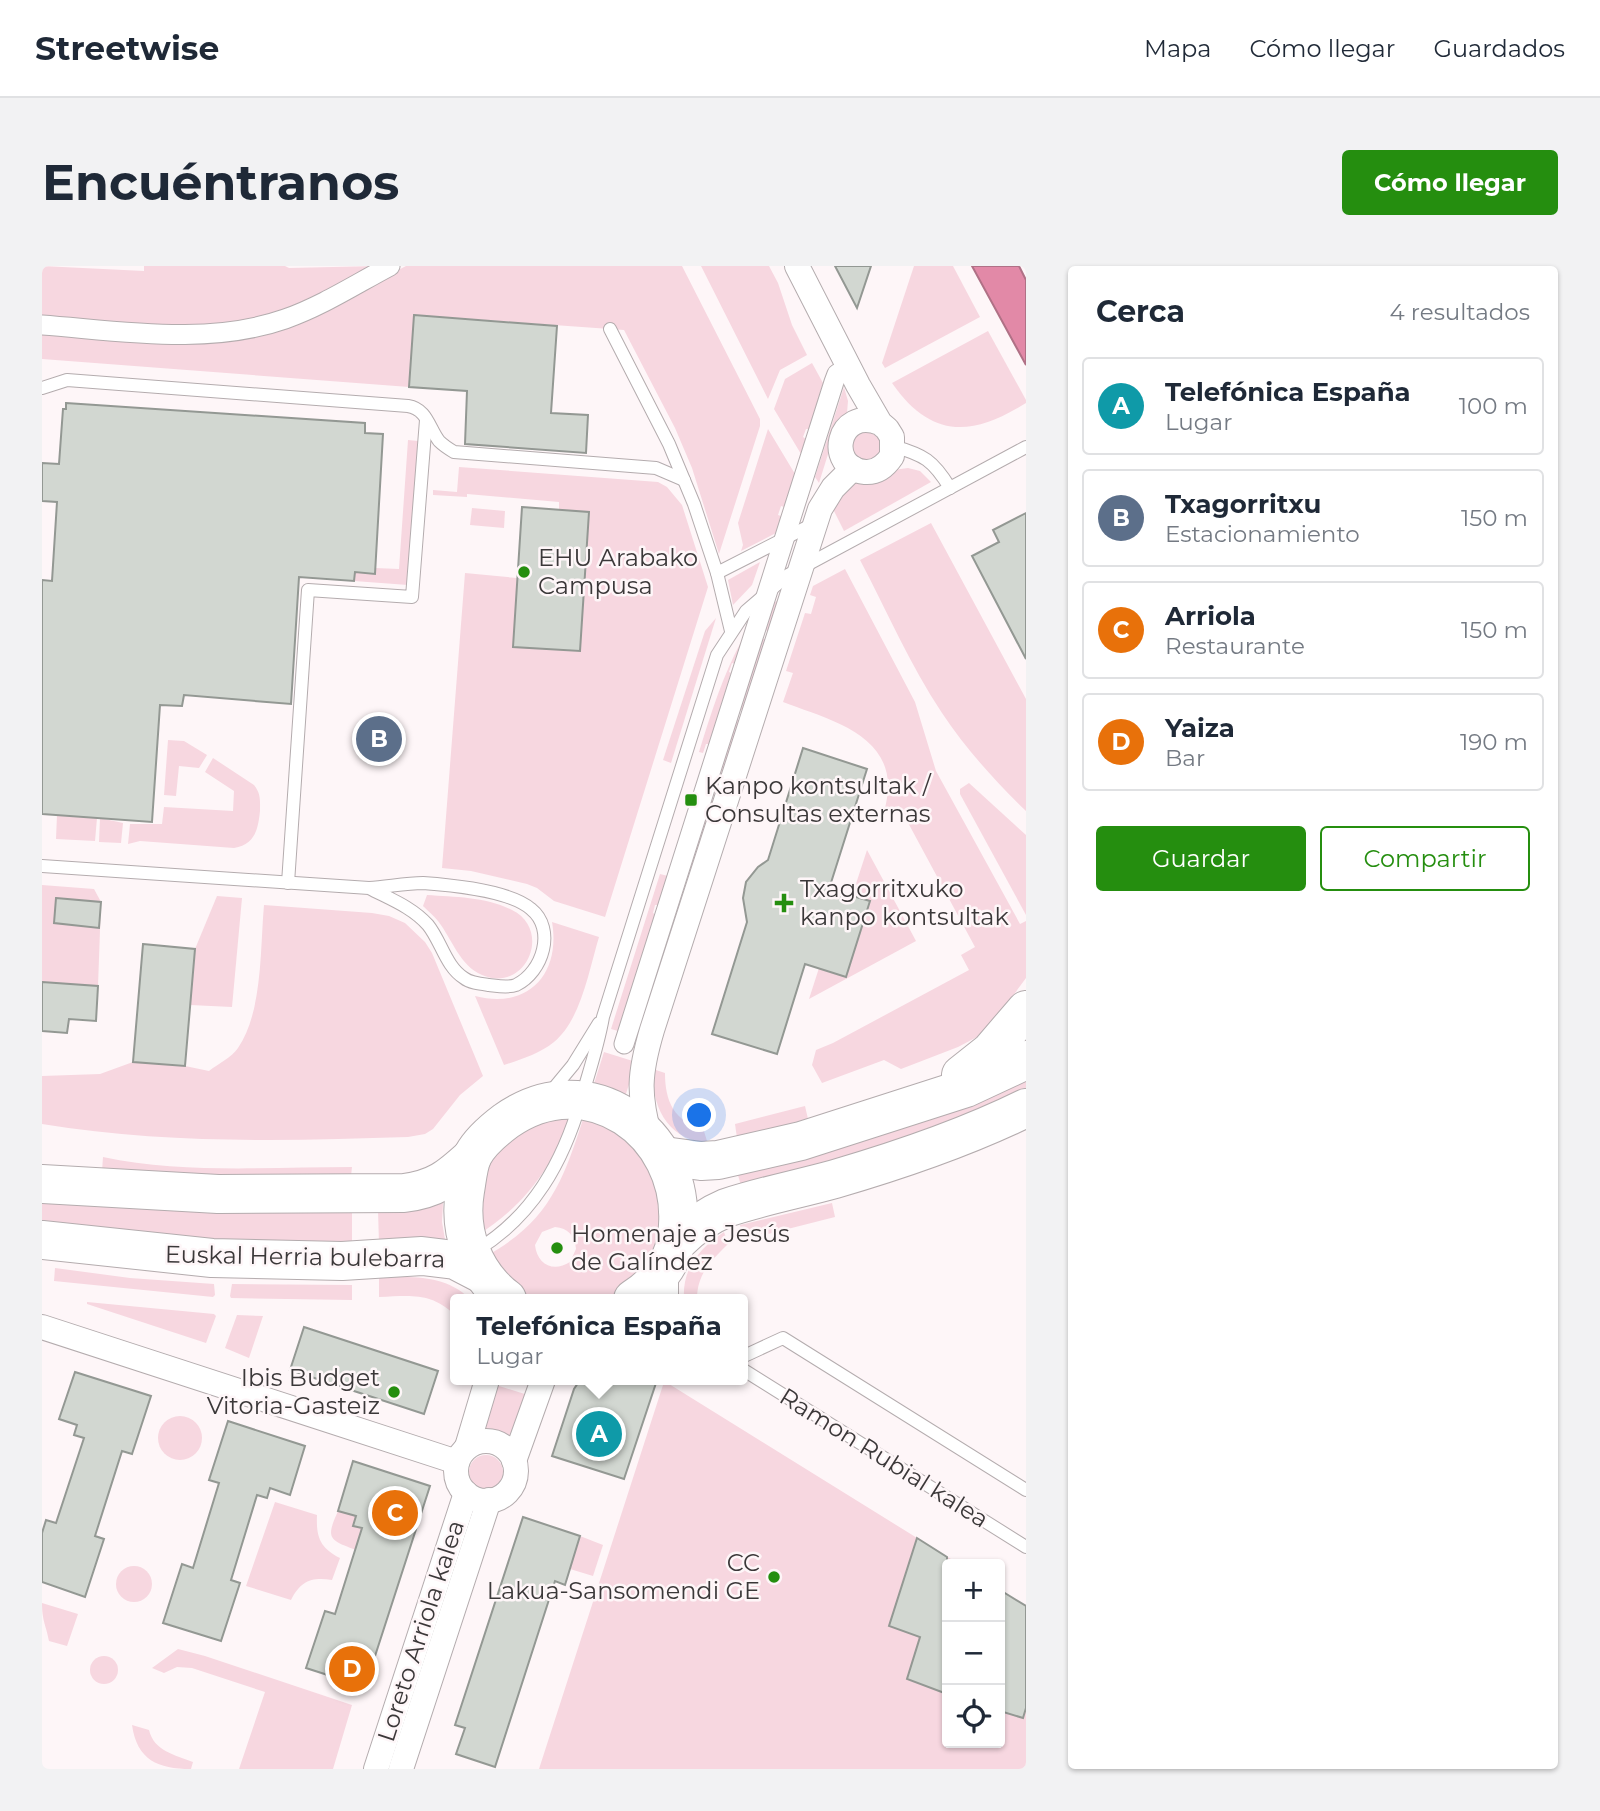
<!DOCTYPE html>
<html lang="es">
<meta charset="utf-8">
<style>
body{margin:0;font-family:Montserrat,sans-serif;background:#f2f2f3;color:#1f2937}
.controls{position:absolute;right:21px;bottom:21px;display:grid;overflow:hidden;border-radius:7px;box-shadow:0 2px 5px #0004}
.controls button{width:63px;height:63px;display:grid;place-items:center;padding:0;border:0;border-bottom:2px solid #e0e1e3;background:#fff;color:#1f2937;font:35px sans-serif}
.you{position:absolute;left:658px;top:850px;width:24px;height:24px;margin:-18px;border:5px solid #fff;border-radius:50%;background:#1a73e8;box-shadow:0 0 0 10px #1a73e833}
.badge{display:grid;place-items:center;width:46px;height:46px;border-radius:50%;background:#258e0f;color:#fff;font-size:23px;font-weight:700}
.pin{position:absolute;translate:-50% -50%;border:4px solid #fff;box-shadow:0 2px 7px #0006}
.popup{position:absolute;left:408px;top:1028px;width:298px;height:91px;box-sizing:border-box;display:grid;place-content:center;border-radius:7px;background:#fff;filter:drop-shadow(0 2px 5px #0005);font-size:23px;white-space:nowrap;color:#747a83}
.popup b{font-size:26px;color:#1f2937}
.popup::after{content:'';position:absolute;left:50%;top:100%;margin-left:-14px;border:14px solid transparent;border-top-color:#fff}
.list{margin:0;padding:0;list-style:none}
h2{display:flex;justify-content:space-between;align-items:center;height:91px;margin:0;padding:0 28px;font-size:30px}
h2 small{font-size:23px;font-weight:400;color:#747a83}
.list li{display:grid;grid-template-columns:46px 1fr auto;gap:21px;align-items:center;box-sizing:border-box;height:98px;margin:0 14px 14px;padding:0 14px;border:2px solid #e0e1e3;border-radius:7px}
.list b{display:block;font-size:26px;white-space:nowrap}
.list p{margin:0;font-size:23px;white-space:nowrap;color:#747a83}
.list em{font-size:23px;font-style:normal;color:#747a83}
.actions{display:flex;gap:14px;padding:21px 28px}
.actions a{flex:1;padding:16px 0;border:2px solid #258e0f;border-radius:7px;text-align:center;font-size:24px;color:#258e0f}
.actions .main{background:#258e0f;color:#fff}
.icon{flex:none;width:38px;height:38px;fill:none;stroke:currentColor;stroke-width:2;stroke-linecap:round;stroke-linejoin:round}
.map{position:relative;flex:none;width:984px;height:1503px;overflow:hidden;border-radius:7px}
header{display:flex;align-items:center;gap:42px;box-sizing:border-box;height:98px;padding:0 35px;background:#fff;border-bottom:2px solid #e0e1e3}
header strong{font-size:33px}
nav{display:flex;gap:38px;margin-inline-start:auto;font-size:24px}
.intro{display:flex;align-items:center;justify-content:space-between;box-sizing:border-box;height:168px;padding:0 42px}
h1{margin:0;font-size:49px}
.button{padding:18px 32px;border-radius:7px;background:#258e0f;color:#fff;font-size:24px;font-weight:700}
main{display:flex;gap:42px;padding:0 42px}
aside{flex:1;background:#fff;border-radius:7px;box-shadow:0 2px 5px #0004}
.map>svg:first-child{display:block}
</style>
<header>
<strong>Streetwise</strong>
<nav><a>Mapa</a><a>Cómo llegar</a><a>Guardados</a></nav>
</header>
<div class="intro"><h1>Encuéntranos</h1><a class="button">Cómo llegar</a></div>
<main>
<div class="map">
<svg width="984" height="1503" viewBox="0 0 984 1503">
<rect width="100%" height="100%" fill="#fef6f8"/>
<g fill="#f7d7e0" fill-rule="evenodd">
<path d="M0 0 102 5V0H243L247 2 335 0C308 13 271 36 244 44 162 69 83 58 0 52Z"/>
<path d="M364 0H640L718 153V160L677 288 650 202 633 162 582 64 373 49 367 121 0 93V66L128 75 280 44Z"/>
<path d="M659 0H727L736 17 750 59 765 89 738 104 726 133Z"/>
<path d="M872 0H911L938 51 843 102 840 97Z"/>
<path d="M946 65 984 134V137C930 171 889 173 850 117Z"/>
<path d="M770 97 781 117 767 163H764L761 171 764 173 759 188 732 143 743 113Z"/>
<path d="M802 121 806 135 805 147 792 169 777 217 773 211Z"/>
<path d="M726 163 753 208 742 241 739 240 736 249 739 250 734 267 699 285 701 279 696 257Z"/>
<path d="M828 164 840 174 838 189 824 196 811 188 810 173 813 168Z"/>
<path d="M366 174 376 175 366 319 312 315 313 306 333 307V302L357 303Z"/>
<path d="M417 201 616 216 625 221 640 239 666 321 563 651 512 635 495 622 485 618 429 605 400 602 423 307 475 312 471 381 538 385 547 247 517 244V236L425 228V231L391 229V224L415 226Z"/>
<path d="M866 202 878 205 889 216 802 265 791 243C803 214 837 205 866 202Z"/>
<path d="M430 242 463 245 462 262 428 259Z"/>
<path d="M889 257 984 433V545C953 515 924 483 900 447 868 399 845 345 818 294Z"/>
<path d="M718 296 710 319 691 339 686 314Z"/>
<path d="M803 303 873 436 894 505 978 658 984 655V712L959 746 935 771 916 781 859 803 842 794 780 817 770 799 774 784 791 777 927 704 919 689 933 681 857 540 842 547C844 538 846 529 846 520 846 466 782 452 741 436L751 407 744 405 763 347 769 348 774 331 768 329 771 320Z"/>
<path d="M736 334 654 606 647 605 669 534H673L675 525 673 524 695 454H698L701 444H698L720 373H724L726 365 723 364 732 337Z"/>
<path d="M674 352 629 497 621 494 663 365Z"/>
<path d="M700 374 693 398 690 397 687 406 689 407 667 478H664L661 487 657 486C669 447 681 409 700 374Z"/>
<path d="M126 474 142 475 165 489 157 502 137 500 134 530 122 529Z"/>
<path d="M171 492 212 519C219 528 218 534 218 545 216 564 213 578 192 582L98 575 86 578 88 558H120L122 541 191 545 192 525 163 506Z"/>
<path d="M927 517 984 569V649L918 528V523Z"/>
<path d="M15 549 55 552 53 575 14 573Z"/>
<path d="M58 552 81 557 79 577 57 576Z"/>
<path d="M825 584 874 675 767 733 777 702 804 711 828 636 810 630Z"/>
<path d="M618 608 626 610 616 639H613L611 647 614 649 576 765 569 763Z"/>
<path d="M0 619 52 623 59 636 56 720 0 716Z"/>
<path d="M385 629C413 631 445 631 470 644 511 664 484 728 440 709 418 700 410 673 396 655 392 650 386 645 381 640Z"/>
<path d="M175 630 200 632 190 741 148 739 153 683Z"/>
<path d="M222 639 330 647 347 650 363 657 383 676 390 687 441 810 418 829 391 863 383 868 366 871C245 875 120 878 0 858V810L58 808 91 796 143 800 167 805C176 798 190 791 196 782 221 745 218 683 222 639Z"/>
<path d="M510 656 557 671C547 704 539 754 512 776 497 788 480 793 462 799L433 730C486 744 519 708 510 656Z"/>
<path d="M562 786 594 796 583 831 551 821Z"/>
<path d="M611 803 623 807C623 835 632 856 661 862L665 875 663 876C624 873 609 838 611 803Z"/>
<path d="M984 806V827L931 852 701 926 695 906Z"/>
<path d="M763 840 766 853 695 872 693 858Z"/>
<path d="M528 849C512 901 480 942 434 970L443 900 480 862Z"/>
<path d="M542 850 556 853 616 902 622 975 573 1033H483L442 991C506 957 521 916 542 850ZM513 961C526 962 533 970 534 983L528 996C511 1007 495 998 493 979L500 966Z"/>
<path d="M61 891C141 908 227 901 310 901L309 910H209L60 905Z"/>
<path d="M0 933 310 944V979H212L0 959Z"/>
<path d="M401 937 400 956 404 979 337 978 336 944 386 941Z"/>
<path d="M790 937 793 951 702 974 698 959Z"/>
<path d="M682 966 686 978C669 995 655 1008 655 1033H642C640 1002 658 982 682 966Z"/>
<path d="M13 1002 88 1012 172 1018 173 1029 171 1031 12 1015Z"/>
<path d="M337 1011C371 1011 403 1008 428 1033H414L413 1049C388 1026 370 1030 337 1031Z"/>
<path d="M190 1018 310 1019V1034L189 1032 188 1030Z"/>
<path d="M45 1036 172 1048 174 1050 164 1077 45 1038Z"/>
<path d="M195 1049 221 1050 207 1092 183 1082Z"/>
<path d="M627 1118 917 1298H905V1477H958V1324L984 1340V1503H497L621 1119Z"/>
<path d="M454 1119 486 1129 469 1178 451 1169 438 1168Z"/>
<circle cx="138" cy="1172" r="22"/>
<circle cx="444" cy="1206" r="17"/>
<path d="M233 1236 275 1249C274 1271 278 1282 298 1292L290 1314C269 1311 259 1315 249 1334L204 1320Z"/>
<path d="M296 1245 314 1250 312 1260 320 1262 314 1284C286 1274 284 1272 296 1245Z"/>
<path d="M538 1270 561 1279 551 1310 528 1303Z"/>
<circle cx="92" cy="1318" r="18"/>
<path d="M0 1337 36 1348 25 1380 7 1375C4 1359 0 1355 0 1337Z"/>
<path d="M136 1383 163 1390 310 1439 291 1503H197L223 1426 150 1402 135 1401 122 1407 110 1402Z"/>
<circle cx="62" cy="1404" r="14"/>
<path d="M90 1459 107 1464C112 1485 133 1489 151 1496L149 1503C116 1503 95 1494 90 1459Z"/>
</g>
<path fill="#e289a7" stroke="#b07186" stroke-width="2" d="M930 0H977L984 14V99Z"/>
<g fill="#d2d7d1" stroke="#939893" stroke-width="2">
<path d="M793 0H829L815 42Z"/>
<path d="M372 49 515 60 509 147 546 149 544 187 423 178 425 125 367 121Z"/>
<path d="M24 137 323 157V167L341 168 333 308 313 306 312 315 257 311 249 438 142 429 140 440 118 439 110 556 0 548V314L10 315 15 236 0 235V197L17 198 21 143H24Z"/>
<path d="M480 241 547 246 538 385 471 381Z"/>
<path d="M984 247V393L930 290 957 276 951 264Z"/>
<path d="M761 482 825 503 787 623 828 635 804 711 763 698 735 788 670 768 705 656 701 632 704 616 716 601 726 594Z"/>
<path d="M14 632 59 636 57 662 12 657Z"/>
<path d="M101 678 153 683 143 800 91 796Z"/>
<path d="M0 716 56 720 54 755 27 753 25 767 0 765Z"/>
<path d="M262 1061 396 1105 382 1148 248 1104Z"/>
<path d="M33 1106 109 1130 90 1188 80 1185 53 1270 62 1273 43 1331 0 1316V1267L4 1254 14 1257 42 1172 32 1169 35 1159 17 1153Z"/>
<path d="M538 1114H615L582 1213 510 1190 532 1123Z"/>
<path d="M186 1155 263 1180 248 1229 228 1222 225 1232 215 1229 189 1314 198 1317 179 1375 121 1357 140 1298 151 1302 177 1217 167 1214Z"/>
<path d="M311 1195 388 1220 323 1421 264 1402 283 1345 293 1348 320 1262 311 1260 314 1250 296 1245Z"/>
<path d="M481 1251 538 1270 523 1319 513 1315 453 1501 414 1488 423 1462 413 1459Z"/>
<path d="M875 1272 905 1291V1428L865 1413 878 1371 847 1360Z"/>
<path d="M958 1324 984 1340V1442L981 1452 958 1445Z"/>
</g>
<g fill="none" stroke-linecap="round" stroke-linejoin="round">
<g stroke="#b4acae" stroke-width="14">
<g id="service">
<path d="M568 63 627 178 652 238 675 307 773 257"/>
<path d="M0 122 25 114 366 140C385 143 387 162 397 175 401 179 407 183 412 186L614 202 642 214"/>
<path d="M851 180C882 189 891 194 908 222"/>
<path d="M675 307 689 365"/>
<path d="M0 600 327 622C345 621 363 617 381 617 409 619 467 624 489 643 514 663 501 706 474 719 466 722 456 720 447 719 439 718 428 717 422 712 404 701 399 675 386 659 370 641 348 633 327 622"/>
<path d="M246 617 266 324 370 331 384 154"/>
<path d="M507 828 531 799 557 757"/>
<path d="M435 984C491 950 521 896 539 834 547 806 556 780 561 751L675 389 704 345 746 309 984 181"/>
<path d="M630 1009V1033"/>
<path d="M700 1091 741 1072 984 1224"/>
<path d="M700 1103 984 1281"/>
</g>
</g>
<g stroke="#b4acae" stroke-width="21">
<g id="pedestrian">
<path d="M0 59C79 65 166 80 243 53 280 40 314 18 348 0"/>
<path d="M582 778 792 116 795 108 807 101"/>
</g>
</g>
<g stroke="#b4acae" stroke-width="26">
<g id="minor">
<path d="M755 0 816 119 838 157 845 163 850 171V190C844 199 836 207 823 206 783 202 795 140 838 157"/>
<path d="M608 872C596 828 597 808 610 764L778 243 791 222 811 202"/>
<path d="M0 1061 415 1196"/>
<circle cx="444" cy="1205" r="30"/>
<path d="M425 1181 445 1114"/>
<path d="M472 1195 501 1114"/>
<path d="M334 1503 424 1227"/>
<path d="M359 1503 447 1234"/>
</g>
</g>
<g stroke="#b4acae" stroke-width="40">
<g id="primary">
<path d="M919 809 948 786 984 744"/>
<path d="M622 890 659 895 676 894 759 875 924 822 984 794"/>
<path d="M0 918 176 928 362 927C394 923 407 912 430 891"/>
<path d="M0 974 170 992 300 995 380 990 413 994 440 1008"/>
<path d="M636 975C651 960 665 950 684 942 720 930 757 923 793 913 858 894 923 872 984 842"/>
<path d="M465 1033C432 1008 416 967 423 925 425 914 426 899 431 889 438 876 452 864 464 855 546 797 642 866 636 959 635 991 618 1016 591 1033"/>
</g>
</g>
<use href="#service" stroke="#fff" stroke-width="12"/>
<use href="#pedestrian" stroke="#fff" stroke-width="19"/>
<use href="#minor" stroke="#fff" stroke-width="24"/>
<use href="#primary" stroke="#fff" stroke-width="38"/>
</g>
<g fill="#258e0f" stroke="#fef6f8" stroke-width="2.5">
<circle cx="482" cy="306" r="7"/>
<rect x="642" y="527" width="14" height="14" rx="3.5"/>
<path d="M738.5 626.5h7v7h7v7h-7v7h-7v-7h-7v-7h7z"/>
<circle cx="515" cy="982" r="7"/>
<circle cx="352" cy="1126" r="7"/>
<circle cx="732" cy="1311" r="7"/>
</g>
<g text-anchor="middle" stroke-width="5" stroke-linejoin="round" paint-order="stroke">
<g font-size="24" fill="#3b3839" stroke="#fef6f8" text-anchor="start">
<text x="496" y="300">EHU Arabako<tspan x="496" dy="28">Campusa</tspan></text>
<text x="663" y="528">Kanpo kontsultak /<tspan x="663" dy="28">Consultas externas</tspan></text>
<text x="758" y="631">Txagorritxuko<tspan x="758" dy="28">kanpo kontsultak</tspan></text>
<text x="529" y="976">Homenaje a Jesús<tspan x="529" dy="28">de Galíndez</tspan></text>
<text x="338" y="1120" text-anchor="end">Ibis Budget<tspan x="338" dy="28">Vitoria-Gasteiz</tspan></text>
<text x="718" y="1305" text-anchor="end">CC<tspan x="718" dy="28">Lakua-Sansomendi GE</tspan></text>
</g>
<g font-size="24" fill="#3b3839" stroke="#fef6f8">
<text transform="translate(263 991) rotate(1)" y="8">Euskal Herria bulebarra</text>
<text transform="translate(842 1192) rotate(32)" y="8">Ramon Rubial kalea</text>
<text transform="translate(379 1365) rotate(-72)" y="8">Loreto Arriola kalea</text>
</g>
</g>
</svg>
<div class="controls">
<button>+</button>
<button>−</button>
<button><svg class="icon" aria-label="locate" viewBox="0 0 24 24"><circle cx="12" cy="12" r="6"/><path d="M12 2v4M12 18v4M2 12h4M18 12h4"/></svg></button>
</div>
<div class="you"></div>
<div class="pin badge" style="left:557px;top:1168px;background:#0f9aa8">A</div>
<div class="popup"><b>Telefónica España</b>Lugar</div>
<div class="pin badge" style="left:337px;top:473px;background:#5c6f8a">B</div>
<div class="pin badge" style="left:353px;top:1247px;background:#e8710a">C</div>
<div class="pin badge" style="left:310px;top:1403px;background:#e8710a">D</div>
</div>
<aside>
<h2>Cerca<small>4 resultados</small></h2>
<ul class="list">
<li><span class="badge" style="background:#0f9aa8">A</span><div><b>Telefónica España</b><p>Lugar</p></div><em>100 m</em></li>
<li><span class="badge" style="background:#5c6f8a">B</span><div><b>Txagorritxu</b><p>Estacionamiento</p></div><em>150 m</em></li>
<li><span class="badge" style="background:#e8710a">C</span><div><b>Arriola</b><p>Restaurante</p></div><em>150 m</em></li>
<li><span class="badge" style="background:#e8710a">D</span><div><b>Yaiza</b><p>Bar</p></div><em>190 m</em></li>
</ul>
<div class="actions"><a class="main">Guardar</a><a>Compartir</a></div>
</aside>
</main>
